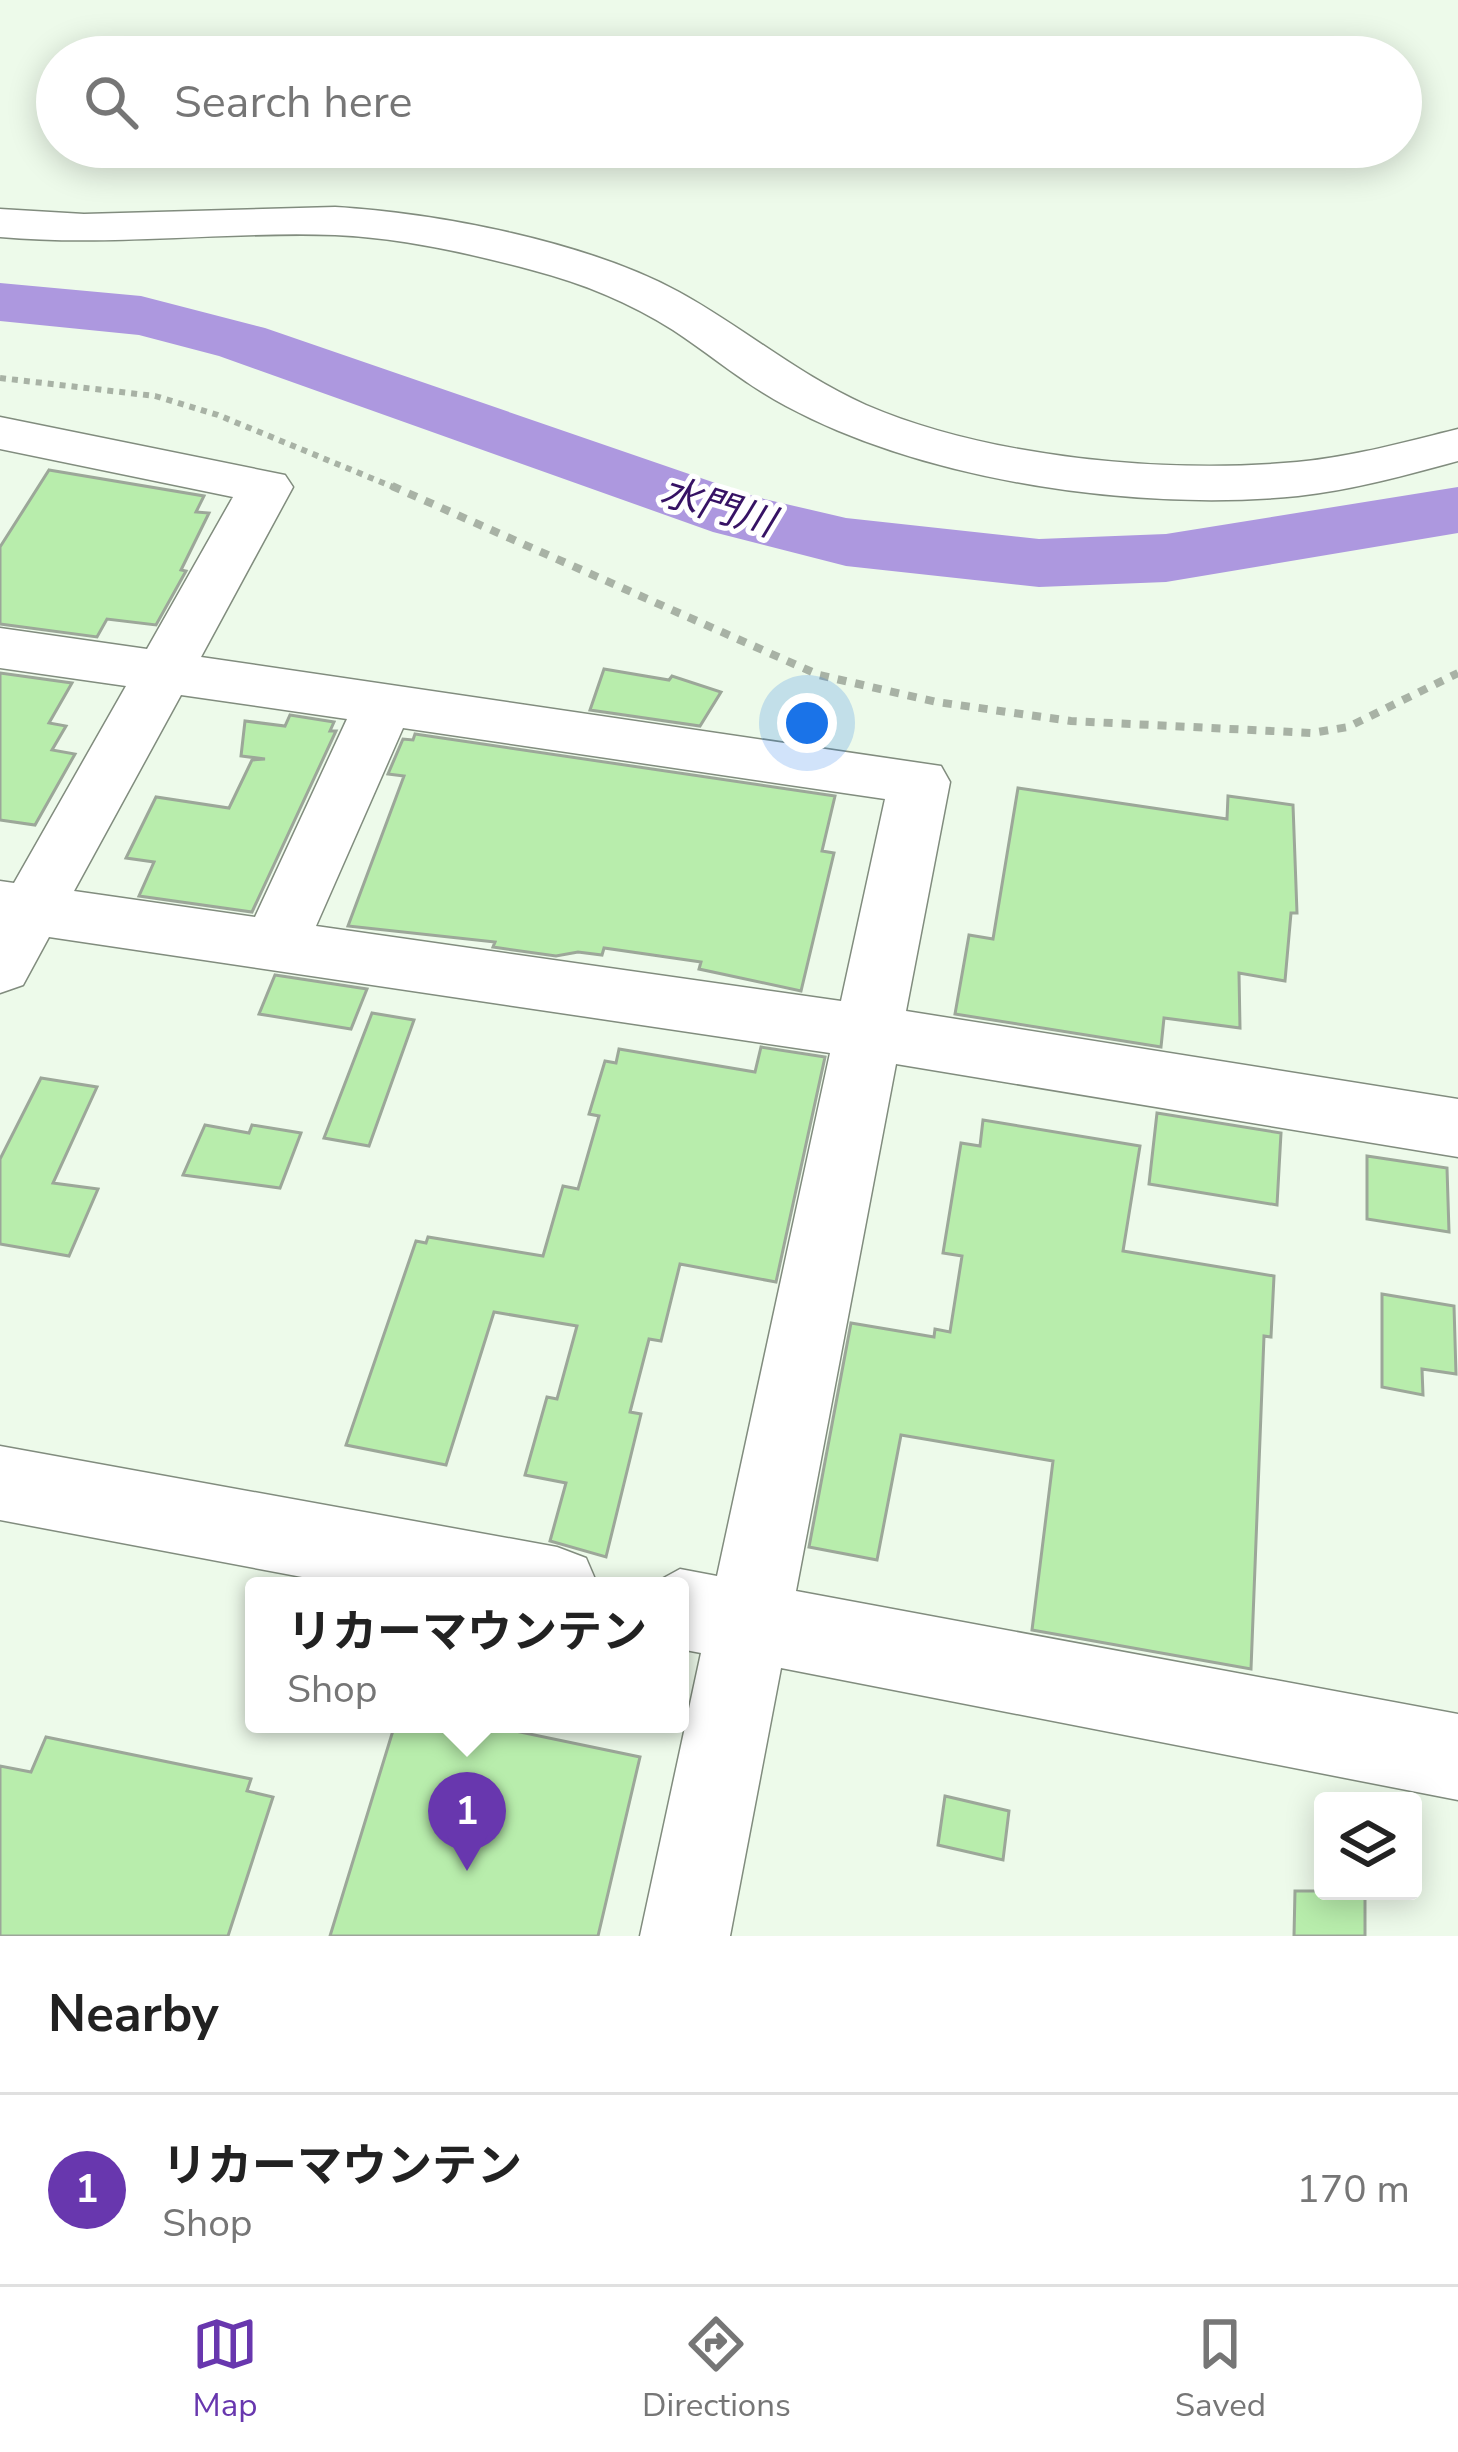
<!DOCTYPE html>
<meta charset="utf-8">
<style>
body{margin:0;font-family:"Nunito Sans","Noto Sans JP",sans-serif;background:#f6f6f6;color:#222}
.controls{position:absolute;right:36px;bottom:36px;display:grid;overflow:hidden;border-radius:12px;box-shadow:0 6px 30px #0003}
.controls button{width:108px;height:108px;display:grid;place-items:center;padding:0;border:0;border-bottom:3px solid #e0e0e0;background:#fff;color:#222;font:60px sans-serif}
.you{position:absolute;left:807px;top:723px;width:42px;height:42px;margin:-30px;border:9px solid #fff;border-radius:50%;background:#1a73e8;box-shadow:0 0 0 18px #1a73e833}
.badge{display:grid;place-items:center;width:78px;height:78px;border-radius:50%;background:#6837ae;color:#fff;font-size:39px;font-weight:700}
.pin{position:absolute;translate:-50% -99px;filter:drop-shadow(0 3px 6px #0008)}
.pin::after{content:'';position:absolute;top:63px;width:42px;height:36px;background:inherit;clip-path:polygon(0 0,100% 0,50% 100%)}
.popup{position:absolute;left:245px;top:1577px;width:444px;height:156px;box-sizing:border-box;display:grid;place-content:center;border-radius:12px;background:#fff;filter:drop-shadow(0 3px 9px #0005);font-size:39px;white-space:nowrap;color:#767676}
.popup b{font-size:45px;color:#222}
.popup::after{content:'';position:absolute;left:50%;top:100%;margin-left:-24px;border:24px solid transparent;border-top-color:#fff}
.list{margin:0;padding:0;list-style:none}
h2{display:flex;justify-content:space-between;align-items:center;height:156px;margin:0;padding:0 48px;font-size:51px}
h2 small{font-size:39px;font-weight:400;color:#767676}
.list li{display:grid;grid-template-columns:78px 1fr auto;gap:36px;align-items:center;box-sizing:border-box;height:192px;padding:0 48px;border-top:3px solid #e0e0e0}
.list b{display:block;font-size:45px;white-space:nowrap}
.list p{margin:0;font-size:39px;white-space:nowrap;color:#767676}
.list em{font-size:39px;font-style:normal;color:#767676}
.icon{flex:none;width:66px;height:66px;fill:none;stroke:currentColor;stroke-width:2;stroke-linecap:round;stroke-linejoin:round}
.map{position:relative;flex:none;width:1458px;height:1936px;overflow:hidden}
.search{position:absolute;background:#fff;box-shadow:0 6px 30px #0003;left:36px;right:36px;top:36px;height:132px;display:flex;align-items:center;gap:30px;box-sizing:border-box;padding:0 42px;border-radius:66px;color:#767676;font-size:45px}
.sheet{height:348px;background:#fff}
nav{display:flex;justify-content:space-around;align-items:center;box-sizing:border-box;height:168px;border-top:3px solid #e0e0e0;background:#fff;font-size:33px;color:#767676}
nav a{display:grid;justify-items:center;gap:6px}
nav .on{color:#6837ae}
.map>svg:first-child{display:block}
</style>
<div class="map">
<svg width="1458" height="1936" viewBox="0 0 1458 1936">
<rect width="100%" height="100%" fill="#edfaea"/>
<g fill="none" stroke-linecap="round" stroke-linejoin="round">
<path fill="#ad98df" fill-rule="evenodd" d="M0 283 141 296 265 328 756 497 846 518 1039 539 1166 534 1458 487V533L1166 582 1039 587 846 566 713 532 219 356 139 335 0 321Z"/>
</g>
<g fill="#b8edac" stroke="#9ca799" stroke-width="3">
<path d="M49 470 204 496 196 512 209 513 181 570 186 571 156 625 107 619 97 637 0 624V547Z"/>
<path d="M604 669 669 680 672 676 721 692 700 726 590 710Z"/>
<path d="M0 673 72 683 49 723 66 726 52 750 75 754 35 825 0 820Z"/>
<path d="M290 715 334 722 330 731H336L252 912 139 896 154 862 126 858 156 797 229 808 252 760 265 759 241 756 245 721 285 726Z"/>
<path d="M415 734 835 796 822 851 834 853 801 991 699 969 701 962 604 948 602 955 578 952 556 956 493 947 495 942 348 926 404 776 388 774 403 739 413 740Z"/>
<path d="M1018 788 1227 819 1228 796 1293 805 1297 913H1291L1285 981 1239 973 1240 1028 1164 1018 1161 1047 955 1014 969 935 993 939Z"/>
<path d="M275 975 367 989 351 1029 259 1014Z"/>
<path d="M372 1013 414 1020 369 1146 324 1138Z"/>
<path d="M761 1047 825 1057 776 1282 680 1264 661 1341 649 1339 630 1412 641 1414 606 1557 550 1541 566 1483 525 1475 547 1397 557 1399 577 1326 494 1312 446 1465 346 1445 416 1241 426 1243 428 1237 543 1256 563 1186 578 1189 599 1116 589 1114 605 1061 616 1063 619 1049 755 1072Z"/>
<path d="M41 1078 97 1087 53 1183 98 1189 69 1256 0 1244V1159Z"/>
<path d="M1157 1113 1281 1133 1277 1205 1149 1184Z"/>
<path d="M983 1120 1140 1146 1123 1251 1274 1276 1271 1337 1264 1336 1251 1669 1032 1630 1053 1461 901 1435 877 1560 809 1547 851 1323 934 1337 935 1329 950 1332 962 1256 943 1253 961 1143 980 1146Z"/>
<path d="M205 1125 249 1133 252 1125 301 1133 280 1188 183 1175Z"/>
<path d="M1367 1156 1447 1168 1449 1232 1367 1219Z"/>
<path d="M1382 1294 1454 1306 1456 1374 1422 1369 1423 1395 1382 1387Z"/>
<path d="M395 1724H482L640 1757 598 1936H330Z"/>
<path d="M46 1737 251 1779 247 1791 273 1797 228 1936H0V1766L31 1772Z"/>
<path d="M945 1796 1009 1811 1003 1860 938 1845Z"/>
<path d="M1295 1891H1365V1936H1294Z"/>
</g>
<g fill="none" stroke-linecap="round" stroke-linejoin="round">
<g stroke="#818c7e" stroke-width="3">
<g id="minor">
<path d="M335 207C438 213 588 242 679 292 743 327 798 375 866 405 989 458 1165 474 1297 462 1352 457 1405 442 1458 429V461C1406 475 1353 490 1298 496 1140 512 927 482 786 406 746 385 711 355 673 330 629 302 582 283 532 270 468 253 402 238 335 235 223 231 112 247 0 237V209L84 214Z"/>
<path d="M0 417 285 475 293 487 201 657 941 766 950 782 906 1011 1458 1099V1157L896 1064 796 1591 1458 1714V1800L781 1668 730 1936H640L701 1653 680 1649V1586H649L680 1569 717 1576 830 1053 49 937 23 985 0 993V881L14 883 126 686 0 668V628L147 649 233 497 0 449ZM181 695 347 719 255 917 74 891ZM403 728 885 799 841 1001 316 926Z"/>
<path d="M0 1446 557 1547 586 1558 598 1586H350L0 1520Z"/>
</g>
</g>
<path stroke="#a8b2a5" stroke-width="6" stroke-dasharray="6 6" stroke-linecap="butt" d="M0 378 155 396 218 415 398 489"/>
<path stroke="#a8b2a5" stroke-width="8" stroke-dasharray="9 9" stroke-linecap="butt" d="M392 486 819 675 937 702 1071 721 1312 733 1348 727 1458 673"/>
<use href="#minor" fill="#fff" fill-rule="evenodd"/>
</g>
<g text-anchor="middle" stroke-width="10" stroke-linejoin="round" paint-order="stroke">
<g font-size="39" font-style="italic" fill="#361264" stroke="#fff">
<text transform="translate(718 506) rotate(17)" y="14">水門川</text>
</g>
</g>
</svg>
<div class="controls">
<button><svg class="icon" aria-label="layers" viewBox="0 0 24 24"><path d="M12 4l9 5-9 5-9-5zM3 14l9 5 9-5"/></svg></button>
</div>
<div class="you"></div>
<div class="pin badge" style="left:467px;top:1871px">1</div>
<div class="popup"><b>リカーマウンテン</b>Shop</div>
<div class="search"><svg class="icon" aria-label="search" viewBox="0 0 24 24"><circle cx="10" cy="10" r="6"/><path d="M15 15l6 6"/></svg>Search here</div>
</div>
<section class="sheet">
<h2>Nearby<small></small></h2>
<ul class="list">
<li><span class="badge">1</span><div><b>リカーマウンテン</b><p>Shop</p></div><em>170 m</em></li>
</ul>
</section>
<nav>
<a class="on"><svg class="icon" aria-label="map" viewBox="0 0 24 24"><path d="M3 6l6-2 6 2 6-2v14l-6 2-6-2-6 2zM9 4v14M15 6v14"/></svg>Map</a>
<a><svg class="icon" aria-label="directions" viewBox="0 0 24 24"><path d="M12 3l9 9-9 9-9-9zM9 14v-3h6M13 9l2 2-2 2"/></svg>Directions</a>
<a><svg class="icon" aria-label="saved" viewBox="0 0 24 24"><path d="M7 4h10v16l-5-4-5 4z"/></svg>Saved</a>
</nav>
